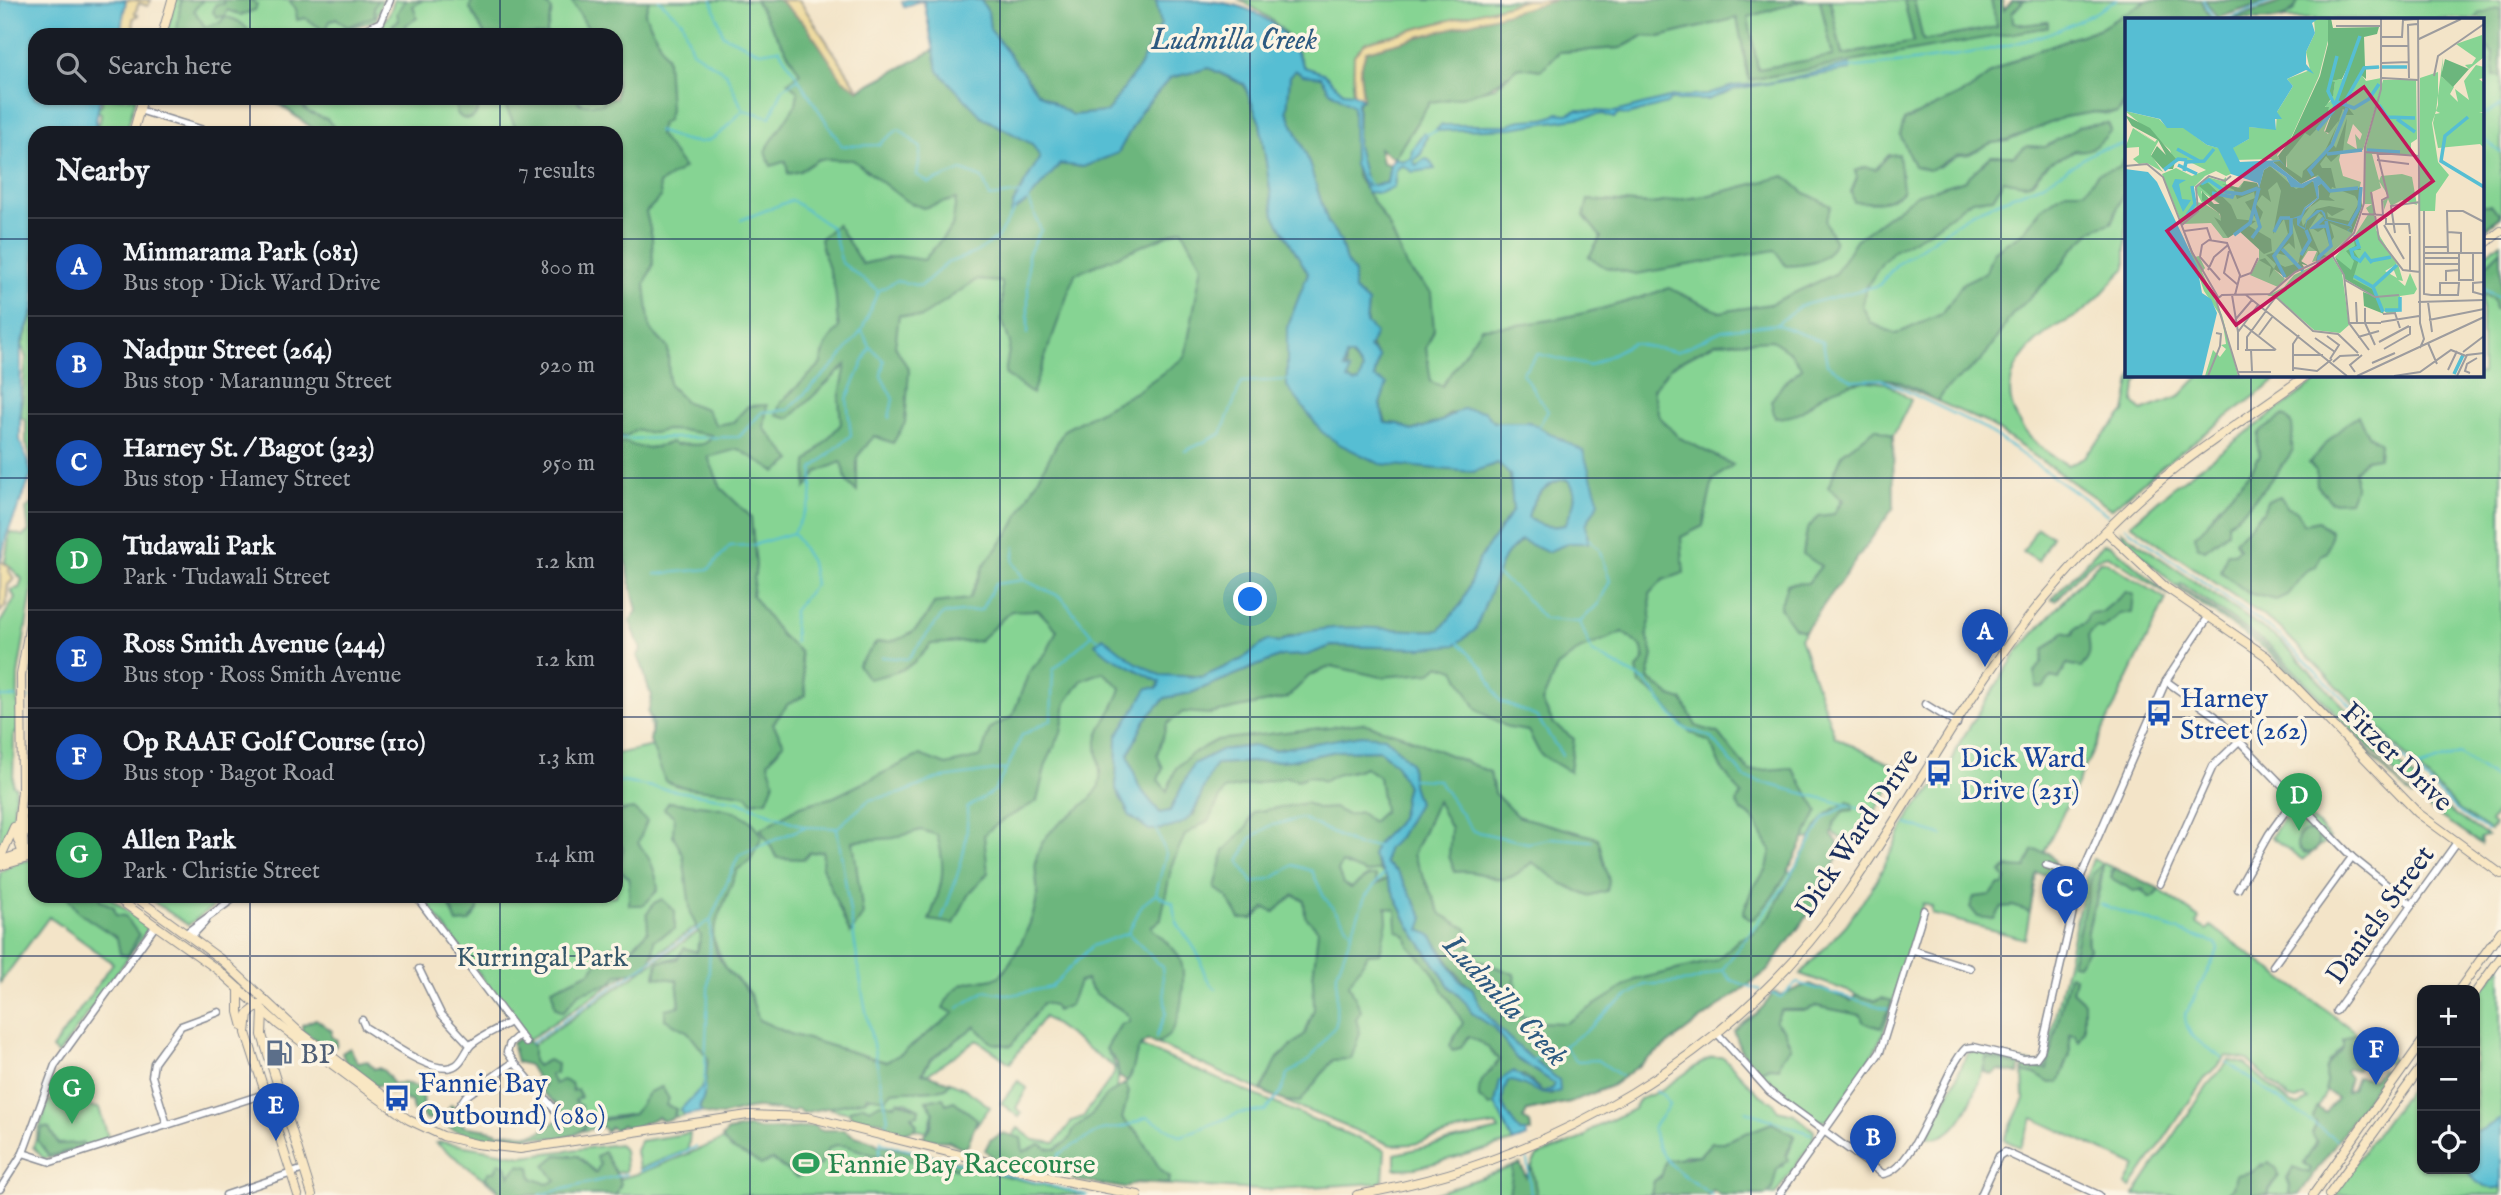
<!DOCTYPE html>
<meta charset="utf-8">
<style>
body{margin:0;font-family:"IM FELL English",serif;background:#20242c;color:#f1f3f6}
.controls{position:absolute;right:21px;bottom:21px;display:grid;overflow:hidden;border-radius:14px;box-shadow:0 2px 5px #0004}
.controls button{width:63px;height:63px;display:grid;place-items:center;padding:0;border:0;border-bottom:2px solid #363941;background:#171b24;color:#f1f3f6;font:35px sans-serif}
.you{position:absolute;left:1251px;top:600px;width:24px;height:24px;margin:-18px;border:5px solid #fff;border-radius:50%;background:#1a73e8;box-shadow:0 0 0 10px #1a73e833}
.badge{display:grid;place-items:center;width:46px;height:46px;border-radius:50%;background:#1a73e8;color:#fff;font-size:23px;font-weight:700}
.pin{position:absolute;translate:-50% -58px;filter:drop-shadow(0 2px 4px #0008)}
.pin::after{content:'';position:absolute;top:37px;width:24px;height:21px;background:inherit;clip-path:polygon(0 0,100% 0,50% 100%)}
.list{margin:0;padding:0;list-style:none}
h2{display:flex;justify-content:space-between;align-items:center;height:91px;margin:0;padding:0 28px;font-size:30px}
h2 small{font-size:23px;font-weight:400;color:#9ea1a6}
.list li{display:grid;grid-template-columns:46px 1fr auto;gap:21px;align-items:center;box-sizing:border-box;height:98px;padding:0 28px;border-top:2px solid #363941}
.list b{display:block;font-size:26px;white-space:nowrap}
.list p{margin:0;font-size:23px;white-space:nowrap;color:#9ea1a6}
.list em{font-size:23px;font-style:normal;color:#9ea1a6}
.icon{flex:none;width:38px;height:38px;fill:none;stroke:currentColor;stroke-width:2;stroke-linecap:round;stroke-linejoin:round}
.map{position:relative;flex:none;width:2501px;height:1195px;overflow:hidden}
.search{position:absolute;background:#171b24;box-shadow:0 2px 5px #0004;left:28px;top:28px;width:595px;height:77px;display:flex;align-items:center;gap:18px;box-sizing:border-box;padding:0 24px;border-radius:21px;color:#9ea1a6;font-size:26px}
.panel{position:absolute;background:#171b24;box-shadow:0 2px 5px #0004;left:28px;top:126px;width:595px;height:777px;border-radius:21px}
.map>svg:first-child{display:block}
</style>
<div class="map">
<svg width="2501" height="1195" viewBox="0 0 2501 1195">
<rect width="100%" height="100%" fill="#fcf5e5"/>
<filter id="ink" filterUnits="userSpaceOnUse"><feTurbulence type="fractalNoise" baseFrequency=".0143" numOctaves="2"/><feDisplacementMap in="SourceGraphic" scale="14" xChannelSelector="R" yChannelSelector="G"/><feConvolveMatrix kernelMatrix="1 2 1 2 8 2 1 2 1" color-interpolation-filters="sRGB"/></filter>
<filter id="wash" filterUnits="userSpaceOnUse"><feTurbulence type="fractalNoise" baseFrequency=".00686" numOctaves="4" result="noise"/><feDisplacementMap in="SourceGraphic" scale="28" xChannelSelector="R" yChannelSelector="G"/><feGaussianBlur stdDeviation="1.57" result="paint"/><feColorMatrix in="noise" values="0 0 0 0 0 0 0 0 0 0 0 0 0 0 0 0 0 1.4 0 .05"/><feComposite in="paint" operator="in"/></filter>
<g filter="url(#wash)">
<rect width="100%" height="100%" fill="#f3e4c8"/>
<g fill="#86d493" stroke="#508278" stroke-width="2" fill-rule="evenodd">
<path d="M175 0H382L376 20 329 35H166Z"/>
<path d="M394 0H472L470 8 485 35H358C379 28 389 22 394 0Z"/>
<path d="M542 0H779L842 79 859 90 934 50 1260 123 1513 510 1479 560 1129 667 1117 736V757L1130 816 1207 778 1395 763 1380 870 1387 879 1424 949 1499 1037 1505 1123 1513 1142 1416 1168 1395 1169V1154L1499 1130 1496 1125 1463 1130 1414 1144 1391 1145 1284 1101 1148 1040 1091 955 1072 995 1079 981 1086 980C1094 999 1115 1002 1129 1016V1022L1121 1024 1106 1049C1114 1065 1122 1069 1116 1089 1142 1076 1127 1061 1140 1046L1385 1150 1383 1180 1378 1183 1259 1190 1136 1183 1062 1144 1055 1149 1033 1147 1023 1152 1013 1135 1018 1128 1034 1140 1055 1143 1072 1121 1083 1117 1114 1074V1067L1044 1017 1010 1063 977 1040 928 1074H922L930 1060 975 1026 955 1013 904 1052 886 1062 790 1034 758 1020 749 992 725 968 714 940 698 943 697 952 658 962 655 976 677 980 680 1006 665 1019 688 1032 708 1058 703 1086 681 1111 685 1115 675 1117 676 1109 666 1106 661 1087 649 1092 634 1114 604 1118 601 1127 581 1131 585 1127 573 1092 555 1084 550 1075 537 1066 533 1061V1045L698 932 696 927 528 1040 422 896H616V754L653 746 649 712 659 700 616 481V133L576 98H616V35H546L552 10Z"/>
<path d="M1240 0H1526L1352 82 1353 93 1349 95 1329 83 1322 73 1304 67C1289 30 1274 19 1240 0Z"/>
<path d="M1805 0H1820L1833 56 1758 70 1747 17Z"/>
<path d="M1830 0H1904L1914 43 1842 55Z"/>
<path d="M1914 0H1991L1998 27 1923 41Z"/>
<path d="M2024 0H2147L2101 28 2024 55 1991 73 1970 90 1904 121C1897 148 1917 155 1938 167L1959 155 1969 154 1991 143 2007 141 2064 117 2095 112 2108 114 2122 110 2126 101V268C2111 281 2101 297 2085 310 2073 320 2060 323 2048 332 1985 377 2007 434 2068 465L2084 457 2125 412 2132 375H2142L2136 383 2134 403 2142 411 2179 397 2200 375H2283L2171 459 2111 509 1987 423 1878 375 1868 381 1886 383 1911 400 1893 436 1876 428 1834 514 1821 566 1808 583 1794 628 1805 631 1800 638 1835 737 1902 770 1852 846 1832 832 1802 840 1788 868 1806 895 1767 971 1611 1086 1570 1102 1527 1111 1523 1119 1530 1123 1531 1132H1520L1518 1081 1408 893 1418 803 1328 741 1170 811 1135 741 1145 720 1393 645 1547 552 1591 468 1450 413 1346 262 1354 106V165L1388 188 1394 187 1396 170 1402 165 1413 172 1425 159 1416 165 1413 161 1421 154 1427 136 1424 134 1411 158 1402 161 1394 158 1430 102 1495 87 1519 67 1541 70 1559 52 1621 48 1643 36 1659 37 1737 18 1750 80 2048 22 2025 25 2013 22 2012 13ZM1889 155 1888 198 1872 203 1851 192 1857 178 1876 169ZM1785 176 1803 192 1830 206 1825 221 1589 257 1601 237 1588 200 1651 204 1706 196Z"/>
<path d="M2296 0H2501V217L2482 232V19H2283L2295 11Z"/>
<path d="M102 98H136L126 133H93L92 129 100 122 101 113 96 110 102 104Z"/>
<path d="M270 98H297L295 103 303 109 307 105 306 98H503L518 133H319Z"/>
<path d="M2501 242V806L2490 822 2494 825 2490 831 2459 810 2280 628 2131 524 2176 485 2325 375 2482 374V257Z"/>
<path d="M35 309V471L26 442V421L21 417 26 358 22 346Z"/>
<path d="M35 501V573L18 674 17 734 14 733 13 785 16 787 13 817 0 851V623L15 598 11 590 19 588 22 579 5 562 10 532 23 536 29 531 26 509Z"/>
<path d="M2037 528 2052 536 2038 561 2023 552Z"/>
<path d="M2121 531 2281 641 2434 800 2487 836 2480 838 2481 844 2432 811 2271 647 2181 584 2177 587 2123 538Z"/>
<path d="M2103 544 2111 545 2170 596 2108 555C2087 558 2072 586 2056 600L2052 599Z"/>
<path d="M2105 561 2166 599 2038 865 2025 939 1932 914V907L1923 903 1883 1034 1869 1062 1829 1120 1820 1121 1777 1091 1759 1072 1769 1067 1791 1047 1784 1031 1775 1021 1781 1010H1806L1816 1006 1861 1015H1888L1891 1001H1875L1800 974 1846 925 1875 883 1912 811 1947 773 1960 742 2018 651 2099 562Z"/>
<path d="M2180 587 2270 649 2413 798 2268 651 2179 589Z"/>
<path d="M2299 806 2330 838 2303 860 2271 837 2290 809Z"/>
<path d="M35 859V896H108L147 926V931L58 1055 52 1049 113 963 49 917 0 983V872L15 863Z"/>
<path d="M2093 859 2114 868 2110 872C2121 886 2139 888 2154 897L2160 890 2199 918 2197 924 2207 930 2211 926 2357 1033 2329 1061 2325 1071 2327 1090 2313 1117C2324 1132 2315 1150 2304 1162L2311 1169 2309 1174 2287 1178 2290 1186 2289 1195H2268L2274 1179 2262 1164 2252 1172 2236 1175 2234 1188 2224 1195H2134L2211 1081 2229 1060 2245 1064 2290 1103 2299 1106 2308 1100 2304 1097 2296 1100 2289 1098 2247 1060 2227 1056 2206 1077 2131 1188 2126 1185 2136 1166 2033 1118 2020 1147 2004 1140 2024 1099 2023 1070 2041 1076 2050 1083 2059 1082 2070 1054 2069 1034 2075 1035 2084 1030V1002L2072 991 2075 978 2069 975 2047 1069 2041 1071 1987 1057C1979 1081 1962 1144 1928 1137L1968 1053 1976 1051 2044 1066 2086 878ZM2102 866C2105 891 2081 929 2089 949L2084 953 2092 874Z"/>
<path d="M145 896H228L188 925Z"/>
<path d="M2501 964V1195H2332L2422 1072V1169H2475V1000Z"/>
<path d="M1713 1057H1723L1759 1094 1774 1103 1777 1110 1794 1114 1814 1131 1813 1141 1775 1195 1766 1194 1777 1168 1783 1166 1795 1137 1772 1123 1723 1142H1712L1700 1155H1685L1654 1181 1651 1195H1431L1520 1164 1526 1177 1537 1156 1583 1138 1592 1129 1634 1109 1640 1099C1668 1091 1687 1068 1713 1057Z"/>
<path d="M1018 1081 1027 1088 1016 1108 1022 1113 1019 1117 1001 1103Z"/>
<path d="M950 1082 964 1088 990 1107 977 1124V1119L936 1098 926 1100 934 1111 927 1132 914 1129 917 1125 911 1115 919 1109 905 1101 870 1109 864 1105 850 1110V1113L823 1107 864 1100 875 1095 886 1099 891 1092C911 1089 929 1093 946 1088Z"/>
<path d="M49 1100 99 1108 109 1140 52 1158H43L33 1147Z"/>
<path d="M780 1132 910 1154 1086 1195H559L640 1173 727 1138Z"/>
<path d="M690 1133 688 1150 639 1169 636 1151 640 1141Z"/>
<path d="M442 1142 522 1156 619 1144 624 1150 626 1171 501 1195 496 1188 436 1143Z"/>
</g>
<g fill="#6cb67d" stroke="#44726e" stroke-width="2">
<path d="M181 0H203L194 10 205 27 221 22 224 17C236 18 245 24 251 35H172L177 29Z"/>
<path d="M222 0H252L257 5 255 10 241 15 227 10 225 16 217 17 213 12 216 4H224Z"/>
<path d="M289 0H378L374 7 375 16 347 27 336 18 330 21 325 31 305 18 297 20 296 9Z"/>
<path d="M405 0H423L413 6 417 18 406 25V33L376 35 385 29 392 31 393 24 399 21 397 13Z"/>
<path d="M472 0H542L552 10 546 35H485L470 8Z"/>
<path d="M571 0H649L645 14 667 58 670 110 667 120 661 124 659 134 684 168 659 184 661 197 646 212 652 237 653 265 645 284 650 329 668 348 669 385 686 402 706 409 716 425 733 422 748 406 767 405 764 428 792 460 776 472 738 449 708 457 721 488 751 517 756 565 752 595 781 635 800 652 806 695 788 704 773 724 784 743 768 762 774 782 767 800 752 802 747 795C720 788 690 793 665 781L650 741 653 723 648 713 652 695C643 682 647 669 637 656L641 650 630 621 637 611 616 520V444L626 442C640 450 656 449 671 442L675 445C689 442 706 451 712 435L687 431 666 430 653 433 635 430 625 437 616 435V133H518L503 100 576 98 580 104H603L605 98H616V35H592Z"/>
<path d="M755 0H779L805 24 859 90 934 50 983 118 1033 144 1040 157 1014 202 1034 192 1060 164 1083 167 1118 153 1141 111 1170 78 1209 68 1244 85 1260 123 1274 215 1308 273 1287 328V386L1473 472 1498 463 1510 475 1513 510 1479 560 1462 603 1440 630 1290 636 1278 643 1268 640 1241 660 1203 677 1184 675 1161 682 1117 736 1116 789 1130 816 1194 815 1207 778 1216 764 1291 760 1337 751 1379 750 1395 763 1407 786C1402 798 1405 814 1396 824 1385 837 1379 837 1372 855L1380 870 1366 873 1342 863 1338 871 1343 884 1351 888 1368 876H1376V885L1387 879 1410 927 1450 987 1467 1003 1472 1013 1494 1028 1516 1058 1554 1083 1552 1089 1543 1092 1524 1075 1500 1080 1495 1104 1490 1106 1479 1098C1477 1079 1489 1074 1499 1060L1488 1047 1469 1036 1460 1048 1452 1050 1450 1045 1463 1023 1430 968 1409 946 1407 937 1397 930 1396 910 1386 907 1387 922 1380 953 1368 954 1349 984 1361 1011 1356 1019 1360 1033 1351 1059 1333 1060 1300 1102 1284 1101 1261 1090 1278 1058 1305 1034 1314 1009 1313 978 1318 930 1305 916 1304 900 1294 895 1274 912 1265 908 1253 919H1240L1227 897 1215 888 1224 851 1247 827 1253 812 1306 803 1319 809 1334 808 1347 815 1360 812 1372 822 1384 811 1379 777 1365 767C1349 775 1340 770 1324 781L1309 776 1298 780 1287 777 1224 790 1209 820 1185 835 1172 864 1161 919 1151 927C1159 937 1172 945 1178 955 1188 971 1182 1021 1169 1035 1166 1039 1159 1042 1155 1044L1148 1040C1129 1053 1140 1064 1127 1081L1119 1077 1117 1063 1106 1049 1121 1024 1129 1022V1016C1115 1002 1094 999 1086 980L1079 982 1070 1005 1056 1011 1053 1005 1043 1003 1011 1046 992 1043 975 1026 930 1060 922 1073 950 1082 946 1088C930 1093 911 1089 892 1092L886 1099 867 1096 865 1100 803 1113 797 1109 792 1112C781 1111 769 1109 759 1108 740 1107 717 1124 699 1110L704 1096 708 1058 688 1032 665 1019V1009L680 1006 677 980 655 977 658 962 677 959 684 948 697 952 701 936 691 915 683 855 673 835 674 816 664 809 669 802C699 806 749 803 762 837L750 861 737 870 712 934 717 954 725 968 749 992 759 1020 790 1034 886 1062 904 1052 954 1013 943 1008C962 964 989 993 1005 970 1018 951 1034 920 1037 897 1039 876 1030 868 1041 845 1052 823 1081 812 1095 793 1106 779 1096 757 1097 741 1099 725 1117 706 1121 688L1103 672 1082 680 1066 703 1061 733 1046 764 1037 801C1018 813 1000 819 984 835L988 873 968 895 954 924 929 920C942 887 947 870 937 835L921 830 894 838 853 841 863 915 850 934 822 867 823 851 809 853 804 859 777 858 761 829 800 806 834 797 920 755 946 765 981 757 990 728 1012 717 1029 672 1047 652 1057 630 1038 610 1011 611 979 641 931 644C910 670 901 672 868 679L858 665 877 642C906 643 922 628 934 603L969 599 984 565 1012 528 1064 430 1136 392 1185 357 1202 265 1182 229 1075 274 1032 394 1005 374 1010 343 1002 320V282L976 280 920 318 899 315 895 346 909 370 905 423 893 443 874 436 857 457V492L847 482 841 462 817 472 806 488 807 462 841 424 839 400 846 365 790 418 776 415 781 402 820 365 826 345 839 327C835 312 838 296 833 282 829 267 823 255 820 239L837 224 862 264 897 256 924 260 952 227 956 199 923 208 906 201 853 160 819 159 800 171 788 174 786 161 771 166 765 151 796 104 798 92 788 82 800 73Z"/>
<path d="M981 0H1156L1161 24 1139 67 1107 112 1072 115 1037 92 990 29 988 12Z"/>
<path d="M1556 0H1805L1748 17 1758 69 1833 56 1820 0H1830L1842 55 1914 42 1904 0H1914L1923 41 1997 27 1991 0H2002L2004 10 2013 0H2024L2012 13 2013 22 2025 25 2048 22V27L1749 80 1737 18 1659 37 1643 36 1621 48 1559 52 1541 70 1519 67C1488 92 1470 97 1430 102L1394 158 1379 148 1382 163 1390 164 1387 183 1367 186 1364 182 1357 146 1358 103 1363 99 1360 71 1366 51Z"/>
<path d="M2147 0H2201L2211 19H2126V101L2117 113 2095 112 2064 117 2007 141 1991 143 1969 154 1959 155 1929 170 1914 166 1900 135 1904 121 1970 90 1991 73 2024 55 2101 28Z"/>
<path d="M2205 0H2272L2217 18Z"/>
<path d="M2287 0 2298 1C2290 27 2256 19 2233 19Z"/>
<path d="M2497 8 2501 11V76H2494L2493 53 2482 43V19H2476L2478 14Z"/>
<path d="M1295 70 1321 77 1330 91 1354 106 1356 175 1389 226 1407 268 1431 292 1434 330 1426 348 1431 382 1442 386 1481 328C1545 325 1609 309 1669 288L1720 312 1770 304 1835 274 1856 240 1916 195 1965 180 1991 156H2014L2027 146 2045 147 2079 127 2108 123 2111 130C2101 143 2091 153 2074 150 2066 158 2059 157 2050 163 2028 179 2042 190 2004 180L1993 198 1972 200 1931 230 1892 252 1882 263 1866 288 1862 305 1871 323 1896 334 1942 314 1963 283 1986 272 1993 252 2022 233 2041 209 2066 191H2085L2098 173 2119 167 2126 158V189L2111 223 2094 229 2072 250 2058 270 2012 315 1982 360 1946 389 1938 401C1925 395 1908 383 1893 380 1873 377 1845 384 1828 392 1804 404 1810 416 1775 418L1771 401 1783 384 1802 368 1790 352 1772 340 1715 343 1672 366 1653 389 1659 416 1678 437 1733 465 1713 480 1703 526 1681 537 1684 573 1663 580 1650 594 1651 617 1647 634 1653 655 1648 678 1670 696 1683 700 1696 726 1718 733 1749 771 1792 768 1818 811C1799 847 1783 892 1753 919H1748L1743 913 1752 889 1767 869 1771 850C1761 838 1757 815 1741 811L1736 802 1742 795 1720 766 1710 742C1675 731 1673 703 1640 684L1637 669 1644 661 1642 648 1623 632 1579 650 1557 667 1542 702 1554 724 1574 739 1570 772 1540 754 1528 731 1509 728 1477 710 1455 670 1440 665 1430 673 1381 677 1331 666 1309 676 1287 698 1210 714 1183 712 1167 724 1157 755 1163 768 1158 780 1167 791 1176 768 1190 755 1217 740 1363 723 1404 736 1490 772 1494 793 1517 816 1598 838 1609 881 1607 891 1588 896 1563 884 1532 862C1495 896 1494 868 1455 872L1449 856 1451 829 1437 801 1413 855 1441 914 1467 929 1472 958 1514 974 1521 1016 1541 1022 1566 1023 1635 980 1717 960 1739 939 1753 933 1771 914 1818 825 1828 813 1848 801 1853 804V810L1844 811 1834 823 1832 836 1838 842V854L1824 893 1767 971 1611 1086 1570 1102 1527 1111 1523 1119 1530 1123 1531 1132H1520C1506 1112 1494 1107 1508 1080 1525 1081 1536 1094 1552 1095L1559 1080C1537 1064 1476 1015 1473 989 1450 974 1442 939 1420 930L1398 873 1385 863 1386 849 1399 837 1418 803 1412 785 1411 763 1385 737 1328 741 1274 750 1253 746 1221 750 1193 764 1170 811 1160 813 1139 787 1128 755 1145 720 1165 698 1191 693 1281 656 1307 655 1331 646 1423 648 1493 585 1504 557 1522 540 1547 552 1569 543H1588L1586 524 1599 502 1551 435 1529 422H1494L1450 413 1442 421 1411 431 1399 424 1386 423 1380 404 1386 384 1374 378 1379 357C1364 343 1366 324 1368 303L1354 290V272L1346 262 1340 240 1328 223 1306 154 1287 111 1290 76Z"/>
<circle cx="467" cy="108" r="11"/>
<path d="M272 98 296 100 308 112 327 119 339 133H319Z"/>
<path d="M1899 154 1903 190C1892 203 1871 203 1854 202L1851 192 1857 178 1855 171 1866 167 1876 169 1889 155Z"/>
<path d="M1785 176 1803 192 1831 206 1825 221 1835 241C1826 264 1808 265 1786 266L1775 250 1636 274 1605 267 1589 257 1601 237 1584 216 1588 200 1651 204 1706 196Z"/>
<path d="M2482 205H2490L2501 215 2482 232Z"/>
<path d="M2501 250V311L2495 309 2493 299 2482 294V269Z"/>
<path d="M1345 356H1351L1363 370 1360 382 1354 383 1348 380Z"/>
<path d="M2284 415C2299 428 2289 434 2293 450 2283 466 2245 514 2228 522V532L2205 550 2197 546 2195 535C2208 528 2209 518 2217 509 2233 490 2249 478 2260 455L2257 444 2259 433Z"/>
<path d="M2358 416 2369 436 2380 443 2379 457 2366 459 2355 471V488L2350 501 2331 502 2317 485 2316 471 2309 463C2325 447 2337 428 2358 416Z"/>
<path d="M1876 428 1893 436 1894 507 1805 631 1794 628 1780 608 1787 584 1808 583 1821 566 1803 554 1807 530 1818 516 1834 514 1843 500 1828 487 1843 453Z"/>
<path d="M1566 479C1582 491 1572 510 1565 525 1551 528 1539 527 1528 517 1533 497 1546 482 1566 479Z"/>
<path d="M2280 496 2288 508 2297 511 2304 524 2318 521 2331 532 2327 552 2321 555 2316 566 2306 571 2287 595 2276 600 2248 593 2221 572 2227 553H2234L2239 548 2235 541 2263 512 2267 501Z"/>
<path d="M2126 592 2134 595 2132 612 2119 614 2103 628 2096 627 2088 636C2090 649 2092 658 2081 667L2067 664 2059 679 2051 677 2043 688 2036 687 2035 672 2042 662 2044 650 2064 632 2073 635 2075 628 2085 623 2089 613 2102 612Z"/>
<path d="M616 806 622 811 633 809 647 821 638 843C650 858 656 870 658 890L644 905H629V878L618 869 623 849 616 836Z"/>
<circle cx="2308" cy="842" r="11"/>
<path d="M2033 850 2049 853 2055 862 2053 871 2047 875 2037 873 2030 912 2013 906 2002 907 1994 919 1978 917 1970 907 1974 897 1991 895 1998 885H2004L2006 879 2001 872 2008 867 2026 868Z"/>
<path d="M2102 865C2103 890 2081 931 2089 949L2078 965 2071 964 2092 874Z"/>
<path d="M2114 868 2156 887 2160 890 2154 897H2149L2143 889 2134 891 2111 878Z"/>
<path d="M67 896H99L101 901 114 907 116 915 125 916 139 935 128 956 120 954 117 938 78 912Z"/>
<path d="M451 896H478V910L469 922 457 923 450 906Z"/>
<path d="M662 899 675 911V929L654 940C655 966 642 974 618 974L611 983 579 993 563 1012 555 1007 552 989 590 972 611 946 633 947 648 931 647 914 654 903Z"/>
<path d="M2069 975 2075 977 2072 991 2084 1002V1030L2079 1042 2075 1035 2069 1034 2070 1054 2059 1082 2050 1083 2035 1074 2025 1073 2023 1066 2047 1069Z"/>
<path d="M1810 984 1851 1001 1857 995 1875 1001 1882 998 1892 1001 1881 1028 1863 1022 1861 1015 1816 1006 1806 1010H1781L1775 1021 1784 1031 1791 1047 1782 1057 1779 1068 1769 1067 1759 1072 1742 1052 1734 1031C1750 1017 1764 1011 1773 992L1781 995Z"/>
<path d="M316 1019 332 1031 331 1036 337 1040 336 1046 330 1049 302 1031V1025Z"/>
<path d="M2357 1033 2395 1061 2392 1063H2364L2356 1070 2347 1068 2345 1071 2350 1078 2346 1092 2352 1089 2357 1077 2373 1079 2381 1070 2389 1072 2381 1079 2299 1195H2289L2290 1186 2287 1178 2293 1167 2309 1173 2311 1169 2304 1163 2317 1142 2312 1134 2317 1124 2313 1118 2317 1107 2326 1113 2337 1098 2325 1090C2329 1081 2324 1080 2325 1072 2326 1062 2336 1056 2343 1048V1040Z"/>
<path d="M521 1037 533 1045V1061L537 1066 548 1060 557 1064 556 1073 550 1075 555 1084 562 1080 571 1083 573 1091 577 1089 581 1097 575 1101 581 1106 585 1127C572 1143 546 1137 532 1137 528 1137 522 1141 517 1141 495 1141 458 1136 439 1122L451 1105 460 1111 463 1126C476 1129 490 1128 500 1134 510 1129 522 1137 534 1134 544 1131 555 1122 563 1115L556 1111V1104L541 1091 544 1084 539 1082 529 1065 517 1062 512 1043Z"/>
<path d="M350 1048 358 1063 367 1061 374 1069C381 1065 390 1076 392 1084 409 1081 427 1086 423 1107L432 1113V1119L425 1120 422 1114 413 1111 411 1101H407L399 1093H390L385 1085 375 1086 351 1064H346L342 1053Z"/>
<path d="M1986 1057 2020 1065 2019 1074 1999 1070 1992 1075 1984 1072Z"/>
<path d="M1125 1084 1129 1092 1122 1119 1138 1133 1162 1172 1170 1177 1169 1184 1136 1183 1124 1188 1073 1180 1072 1171C1058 1167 1058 1175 1046 1174 1029 1172 995 1163 985 1150L990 1140 1003 1133 1021 1138 1023 1152 1040 1144 1048 1149H1056L1070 1139 1073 1130 1089 1118 1108 1094Z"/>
<path d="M662 1087 669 1099 666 1105 676 1109 673 1118 663 1121 658 1117 631 1129 622 1125 615 1130 611 1127 606 1132 598 1121 634 1114 649 1092Z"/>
<path d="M943 1098 946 1104 954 1101 977 1119 968 1145 963 1148 949 1141 926 1140 923 1136 931 1126 934 1112 926 1101Z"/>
<path d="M898 1101 919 1109 918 1115 911 1116 917 1125 915 1129 901 1134 897 1130H889L882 1121 853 1118 850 1115V1110L864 1105 870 1109 880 1103 895 1105Z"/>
<path d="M1772 1123 1795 1136 1786 1155 1788 1160 1777 1169 1772 1190 1766 1195H1720L1713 1190 1708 1195H1651L1654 1181 1661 1177 1666 1161 1700 1155 1712 1142H1723Z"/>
<path d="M814 1125 819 1130H845C855 1140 868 1136 878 1145 892 1148 960 1159 967 1165L961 1171 946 1164 893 1159 887 1155H873L847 1146 836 1145 828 1149 821 1164 797 1178 772 1160 761 1165C748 1153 729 1154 722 1137L728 1131 750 1127C757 1132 806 1128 814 1125Z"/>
<path d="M43 1127 49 1128 58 1144 83 1143V1147L49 1156 37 1140Z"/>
<path d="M604 1152 621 1183 616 1195H499L497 1186 485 1178 489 1172H495L499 1162 506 1166 510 1176 519 1165 530 1167 532 1178 547 1184 556 1181 545 1165 557 1155 578 1156 596 1173 600 1164 596 1157Z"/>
<path d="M2269 1162 2277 1169 2279 1176 2270 1187 2268 1195H2224L2233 1188 2236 1175 2252 1172Z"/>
<path d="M1520 1164 1526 1177 1532 1168 1537 1195H1509L1513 1167Z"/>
</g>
<g fill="#eeda9e" stroke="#84847e" stroke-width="2">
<path d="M126 0H151L148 6 139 3 135 13 138 15 133 19 134 30 128 35H119Z"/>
<path d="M779 0H799L859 90 842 79 805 24Z"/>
<path d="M1526 0H1556L1366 51 1360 71 1363 99 1353 93 1354 55 1366 42Z"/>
<path d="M0 561 10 566 9 571 14 579 8 585 6 605 0 612Z"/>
</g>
<g fill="#56bed3" stroke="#387698" stroke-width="2" fill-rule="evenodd">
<path d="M0 0H126L120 35H35V98H100L94 133H35V305L21 344 20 440 32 474 7 534 0 562Z"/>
<path d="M907 0H981L988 12 990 29 1037 92 1072 115 1107 112 1139 67 1161 24 1156 0C1228 0 1272 0 1304 67L1323 73 1343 92 1353 93 1363 99 1357 103V146L1367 186 1387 183 1390 164 1394 158 1402 161 1411 158 1412 149 1423 133 1427 135 1421 154 1413 161 1416 165 1425 159 1429 160 1435 169 1413 172 1402 165 1396 170 1394 187 1380 193 1367 192 1354 165 1353 106 1330 91 1321 77 1303 75 1295 70 1290 76 1287 111 1306 154 1328 223 1340 240 1346 262 1354 272V290L1368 303 1366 323 1376 333 1369 348 1379 357 1374 378 1387 384 1380 404 1385 423 1399 424 1412 431 1442 421 1462 409 1484 411 1494 422H1529L1583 451 1599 502 1586 524 1588 543H1569L1547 552 1521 540 1504 557 1475 630 1455 645 1423 648 1331 646 1307 655 1281 656 1191 693 1165 698 1145 720 1128 755 1139 787 1160 813 1170 811 1193 764 1221 750 1253 746 1274 750 1361 735 1385 737 1411 763 1412 785 1418 803 1399 837 1387 849 1385 863 1398 873 1424 918 1420 930 1431 935 1459 980 1473 989C1476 1015 1537 1064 1559 1080L1560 1091C1539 1101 1528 1081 1508 1081 1496 1105 1507 1113 1520 1132H1526L1527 1137 1513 1142 1495 1104 1500 1080 1514 1071 1542 1092 1552 1089 1554 1083 1516 1058 1494 1028 1472 1013 1466 1003 1450 987 1410 927 1387 879 1372 855C1379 837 1385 837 1396 824 1405 814 1402 798 1407 786L1395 763 1379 750 1337 751 1291 760 1216 764C1192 801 1204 829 1149 830L1130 816 1116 789 1117 736 1148 688H1158L1160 682 1110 656 1095 644 1103 637 1135 662 1160 675 1203 677 1241 660 1268 640 1278 643C1324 616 1389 633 1440 630L1462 603 1479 560 1513 510 1510 475 1498 463 1473 472 1380 464 1339 444 1322 432 1287 386V328L1308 273 1274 215 1260 123 1244 84 1209 68 1170 78 1141 111 1118 153 1083 167 1060 164 1027 202 1011 213 1014 202 1040 157 1032 144 983 118 938 71 924 2 919 1 904 7 902 2ZM1346 356H1352L1363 370 1359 382 1354 383 1348 380 1350 370 1344 369ZM1566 479C1582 491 1572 510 1565 525 1552 528 1538 527 1528 517 1532 497 1546 482 1566 479Z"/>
<path d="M1850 65V70L1842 71 1735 89 1707 100H1670L1667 104 1627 115 1619 114 1614 118 1603 114 1511 128 1435 131 1441 125H1508C1523 115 1545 124 1558 113L1567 114 1577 110 1615 112 1673 97 1707 95 1733 86 1768 83Z"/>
<path d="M703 1086 704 1096 699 1108 702 1112 685 1115 680 1110Z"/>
<path d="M2501 1119V1187C2486 1192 2474 1182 2467 1169H2475V1133Z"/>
</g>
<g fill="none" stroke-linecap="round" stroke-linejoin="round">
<g stroke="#56bed3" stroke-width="2">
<path d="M659 0 682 21 692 51 726 73 743 110 770 117 783 89 799 78"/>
<path d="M712 0 723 35 760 52 779 49 842 146 878 145 899 129 921 148 917 175 929 183 962 170 982 178 990 197 1022 193"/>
<path d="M2203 0 2214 19"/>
<path d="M2227 19 2277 0"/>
<path d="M1849 68C1939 58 2039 52 2116 0"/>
<path d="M2482 115 2501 106"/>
<path d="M658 131C705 149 709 147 743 110"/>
<path d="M1425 135 1436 131"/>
<path d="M2482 138 2501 152"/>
<path d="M1364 177 1371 186"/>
<path d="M741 220 792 200 832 228 842 263 877 290"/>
<path d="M2482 289 2501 298"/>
<path d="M1778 325 1823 342 1827 364 1852 380 1881 379 1984 428 2108 515"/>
<path d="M1028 334V255L1041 230 1029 200"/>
<path d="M871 348 884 361 881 376 893 399 889 418"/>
<path d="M1537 429 1548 411 1522 373 1538 354 1590 366 1632 343 1676 352 1723 330 1777 324 1800 306 1879 285 1896 265 1971 213 2043 184 2097 150 2126 144"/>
<path d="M616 439 739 437 762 412 788 410 836 363 862 330 878 291 896 281 921 286 947 263 975 253 996 239 1014 211"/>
<path d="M1185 451 1221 434 1242 382 1288 380"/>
<path d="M2125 527 2279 635 2457 811 2487 831"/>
<path d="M794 534 811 562 815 584 793 612 795 642"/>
<path d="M1589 539 1599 549 1610 581 1599 603 1580 622 1592 652 1645 681 1682 727 1711 737 1745 778 1848 805"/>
<path d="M1015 547 1013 562 1023 578"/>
<path d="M656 574 709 569 730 546 753 545 793 533 811 501 813 468 851 435 847 399 870 347 862 331"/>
<path d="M1497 575 1521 593 1544 619 1579 622"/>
<path d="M1457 641 1484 669 1500 701 1537 717 1562 755"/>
<path d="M882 657 908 659 943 614 981 610 995 584 1024 580 1061 597 1091 634"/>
<path d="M0 697H17"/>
<path d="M28 698H29"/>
<path d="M2416 769 2459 754 2501 782"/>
<path d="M1412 779 1438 780 1473 831 1528 843 1553 838 1592 841"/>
<path d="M616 781 738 801 805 827"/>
<path d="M1907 824 1943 836"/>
<path d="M837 828 863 996 888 1118 884 1132"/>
<path d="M1157 895 1173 903C1175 930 1183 929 1195 949 1205 965 1200 975 1216 989"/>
<path d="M2100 904 2217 944 2218 950 2185 1016C2186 1038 2206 1046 2222 1058"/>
<path d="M942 919C955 882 970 848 967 808L994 791 1006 770"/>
<path d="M1352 932 1324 897 1312 871 1293 865 1273 878 1253 883 1239 861 1250 839 1269 826 1302 818 1358 846H1378"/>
<path d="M1128 933 1162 967 1166 1013 1156 1037"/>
<path d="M1723 971 1731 980 1760 990"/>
<path d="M1766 992 1781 997 1797 983 1888 1009"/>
<path d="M958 1008 985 991 1011 995 1051 987 1092 946 1128 933 1142 905 1156 894 1166 854 1156 828"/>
<path d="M531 1043 709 921"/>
<path d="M1565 1047 1576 1061 1598 1060 1621 1076"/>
<path d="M1533 1060 1564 1046 1590 1028 1612 1007 1644 985 1691 981 1722 970 1785 885 1825 817 1849 805 1879 815"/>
<path d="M2227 1062 2336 1140"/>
<path d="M1656 1091 1664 1095 1669 1105 1653 1128C1657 1162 1685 1176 1712 1195"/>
<path d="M704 1092 711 919 739 855 805 827 837 828 869 800 902 793 936 779 1007 769 1022 735 1051 720 1053 670 1092 635 1099 639"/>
<path d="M1746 1111 1811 1134"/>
<path d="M881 1143 1087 1195"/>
<path d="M879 1156 881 1140"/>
<path d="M1527 1159 1531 1195"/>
<path d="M640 1171 696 1147"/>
<path d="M1052 1175 1059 1154 1101 1130 1127 1126 1147 1117 1181 1136 1240 1113 1265 1111 1281 1092 1288 1074 1309 1060 1336 1025 1337 973 1365 897 1383 875"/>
<path d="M539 1195 626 1174"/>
</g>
</g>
</g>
<g filter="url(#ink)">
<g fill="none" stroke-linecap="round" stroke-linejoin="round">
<g stroke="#878a93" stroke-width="9">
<g id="street">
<path d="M352 35 381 22 390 0"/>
<path d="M139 110 213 133"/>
<path d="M2166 681 2215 716 2352 857 2412 905"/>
<path d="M1925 704 1957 724"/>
<path d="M2046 865 2081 876"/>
<path d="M2160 884 2213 766 2239 741"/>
<path d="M2238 889 2269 834 2295 798"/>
<path d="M416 896 526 1043"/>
<path d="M186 933 237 896"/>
<path d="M191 937 206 921"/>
<path d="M1913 950 1970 968"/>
<path d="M2273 966 2352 857"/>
<path d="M419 969 441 1014 470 1045"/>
<path d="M2336 1011 2457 842"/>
<path d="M362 1020 365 1027C383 1038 436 1079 456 1065 464 1060 466 1049 472 1044 483 1035 498 1029 510 1022"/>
<path d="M1717 1033 1769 1091 1883 1174C1917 1170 1943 1069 1966 1048L1974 1047 2023 1059 2036 1058 2041 1051 2081 876 2166 681 2209 616"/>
<path d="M514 1062 507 1052 510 1043 519 1035"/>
<path d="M454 1114 466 1096 514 1062 555 1110"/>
<path d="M167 1125 152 1076 154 1063 181 1026 219 1012"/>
<path d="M23 1153 51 1162 280 1089"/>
<path d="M0 1189 23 1153 55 1065 156 925"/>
<path d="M226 1195 304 1169"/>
<path d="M1779 1195 1880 1052 1924 910"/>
<path d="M1981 1195 1999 1156 2005 1152 2099 1195"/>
</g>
</g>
<g stroke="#878a93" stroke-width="10">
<g id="secondary">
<path d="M162 35 172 0"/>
<path d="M133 133 143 98"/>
<path d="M2482 246 2501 231"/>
<path d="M2106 531 2164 586 2266 656 2418 813 2501 874"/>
<path d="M22 812 24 857"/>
<path d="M25 824 35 841"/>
<path d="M24 857 17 837 22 790 21 675 35 594"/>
<path d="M0 859 14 827"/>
<path d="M2 860 35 849"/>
<path d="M0 866 35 856"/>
<path d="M114 896 218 970 279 1025 368 1091 409 1120 443 1136 476 1144 520 1149 748 1115 808 1117 1060 1180 1138 1195"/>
<path d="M134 896 223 961 297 1030 384 1096"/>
<path d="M239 989V1012L243 1027"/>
<path d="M2459 990 2501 931"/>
<path d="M2475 993 2501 957"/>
<path d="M261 1004 248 1014 246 1033 298 1195"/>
<path d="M263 1010 262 1035 312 1195"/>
<path d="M1357 1195C1551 1162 1733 1056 1847 893 1915 796 1970 687 2046 596 2086 549 2131 502 2181 464 2222 433 2266 405 2308 374"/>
<path d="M2313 1195 2422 1042"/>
<path d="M2329 1195 2422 1066"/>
</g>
</g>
<use href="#street" stroke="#fff" stroke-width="6"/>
<use href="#secondary" stroke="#f9e7c3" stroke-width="8"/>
</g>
</g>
<path fill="none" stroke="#1b2f5e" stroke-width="2" stroke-opacity="0.55" d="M250 0V35M500 0V35M750 0V1195M1000 0V1195M1250 0V1195M1501 0V1195M1751 0V1195M2001 0V1195M2251 0V19M250 98V133M500 98V133M0 239H35M616 239H2126M2482 239H2501M2251 374V1195M0 478H35M616 478H2501M0 717H35M616 717H2501M250 896V1195M500 896V1195M0 956H2501"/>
<defs>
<g id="bus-bare" transform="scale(2.1)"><path d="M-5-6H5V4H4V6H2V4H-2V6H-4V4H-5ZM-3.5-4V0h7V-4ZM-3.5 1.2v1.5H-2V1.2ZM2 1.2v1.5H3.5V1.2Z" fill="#1a4fb4" stroke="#fcf5e5" stroke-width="2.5" paint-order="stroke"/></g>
<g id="fuel-bare" transform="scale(2.1)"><path d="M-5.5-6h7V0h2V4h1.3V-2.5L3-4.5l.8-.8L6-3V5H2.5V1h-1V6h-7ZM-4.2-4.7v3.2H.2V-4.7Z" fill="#5c6f8a" stroke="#fcf5e5" stroke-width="2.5" paint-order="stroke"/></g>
<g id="stadium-bare" transform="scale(2.1)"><path d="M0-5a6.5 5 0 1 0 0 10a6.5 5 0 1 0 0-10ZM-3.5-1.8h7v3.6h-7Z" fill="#2e9e5b" stroke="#fcf5e5" stroke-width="2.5" paint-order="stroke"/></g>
</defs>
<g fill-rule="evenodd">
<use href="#bus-bare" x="2159" y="713"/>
<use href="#bus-bare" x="1939" y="773"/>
<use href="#fuel-bare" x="279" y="1053"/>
<use href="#bus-bare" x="397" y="1098"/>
<use href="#stadium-bare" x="806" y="1163"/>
</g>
<g text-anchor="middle" stroke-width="7" stroke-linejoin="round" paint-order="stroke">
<g font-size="28" fill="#164399" stroke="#fcf5e5" text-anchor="start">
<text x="2180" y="707">Harney<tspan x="2180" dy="32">Street (262)</tspan></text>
<text x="1960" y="767">Dick Ward<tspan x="1960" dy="32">Drive (231)</tspan></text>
<text x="418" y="1092">Fannie Bay<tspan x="418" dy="32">Outbound) (080)</tspan></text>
</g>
<g font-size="28" fill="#1b2f5e" stroke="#fcf5e5">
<text transform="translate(2398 756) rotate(44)" y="10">Fitzer Drive</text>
<text transform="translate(1856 832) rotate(-56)" y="10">Dick Ward Drive</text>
<text transform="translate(2379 914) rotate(-54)" y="10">Daniels Street</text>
</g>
<g font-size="28" fill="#36586b" stroke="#fcf5e5">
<text x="542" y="966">Kurringal Park</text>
</g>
<g font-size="28" fill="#4e5e75" stroke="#fcf5e5" text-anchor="start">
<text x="300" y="1063">BP</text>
</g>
<g font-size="28" fill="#27864d" stroke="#fcf5e5" text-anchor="start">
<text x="827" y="1173">Fannie Bay Racecourse</text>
</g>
<g font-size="30" font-style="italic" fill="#2d5a81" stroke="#fcf5e5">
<text x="1234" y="49">Ludmilla Creek</text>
<text transform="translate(1506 1000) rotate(47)" y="10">Ludmilla Creek</text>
</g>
</g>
<g transform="translate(2125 18)">
<rect width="359" height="359" fill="#f3e4c8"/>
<path d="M189 1H206L207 7 194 58 166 120 152 137 158 148 162 149 161 139 168 127 199 90 202 92 200 87 194 91 202 79 200 87 207 82 210 64H204L201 76 198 72 202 57 204 63 218 61 224 51 199 113 203 116 218 91 221 97 225 96 221 87 235 57 225 65 221 63 228 61 229 55 236 56 241 63 256 60 255 73 238 132 216 133 214 142 218 158 236 164 233 176 237 188 227 216 200 241 187 244 192 233H183L176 244 177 237 172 246 160 250 151 246 150 252 160 261 153 269 125 257 134 241V230L96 187 76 173 80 186 94 195 103 220H98L86 205 57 206 37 156 51 150 67 158 81 152 65 144 60 147 61 142 49 144 45 132 34 122 26 137 38 154 22 145 14 146 8 141 14 137V129L0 130 8 110 29 124 8 109 30 124 33 120 0 93 34 101 42 109H58L82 127 94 130 108 155 101 158 91 153 80 158 68 170 71 184 77 185 70 171 82 159 97 163 101 159V166L113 170 119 163 132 165 134 171 139 152 145 148 161 159 166 169 191 166 192 180 179 190 178 196 194 180 197 160 187 158 176 166 146 141 111 142 107 130 124 121V109L151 111 152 94 168 68 162 61 185 52 181 34 190 15ZM228 106 237 116 235 122 230 116 232 131 222 125ZM357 17 359 39 344 51 340 47 347 46 351 40 331 26ZM318 39 317 59 329 69 325 76 333 84 330 71 344 82 339 63 351 47 359 49V60L354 61 359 65V94L354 95H359V130L355 126 313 130 308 105 310 96 315 95 311 93ZM313 54V87L307 105 313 144 324 157 311 176 310 193H295V60ZM291 61 292 121 286 125V134L292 137 247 136 256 170 247 174 251 212 272 246 260 253 272 260 268 250 273 246 278 263 273 262 280 268 285 255 292 271 289 276 275 278V293L263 296 254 289 252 278 225 259 210 239 230 217 244 195 241 190 247 186H240V133L258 62ZM277 156 287 159 292 187 277 182 266 188 263 181 259 192 258 183 264 179 254 163 256 158ZM56 207 74 248 70 239 74 238 80 250 77 254 97 297 113 358H80L88 332 95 339 101 331 96 327 101 326 97 300 79 273ZM207 239 217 255 224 307 215 315 189 312 150 278H142L159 269 169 257Z" fill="#86d493" fill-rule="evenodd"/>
<path d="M199 1H206L208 10 254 9 252 16 239 19 240 48 256 49 241 51V61L235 56 221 87 229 97H221L218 91 206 124 211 130 222 100 218 133 206 144 201 138 195 146 197 150H206L211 171 235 170 237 188 227 215 205 205 209 219 204 226 199 210 193 214 187 210 198 198 194 195 184 211 195 236 202 238 191 243 193 234 184 228 176 243 184 248 177 246 179 249 161 260 149 251 144 260 146 249 134 242 140 240 149 251 151 246 141 237 150 234 163 216 159 201 148 216 156 173 152 164 143 172 146 184 137 177 131 186 138 194 134 205 120 184 130 180 129 174 112 181 109 172 97 166 115 170 119 163 132 165 134 170 139 152 145 148 171 171 187 163 191 166 192 180 180 189 177 195 194 180 193 168 198 164 193 157 176 166 148 144 155 143 153 138 166 121 195 58 203 26V2ZM226 42 200 114 204 115 215 101 199 135 178 153 177 160 161 149V139L180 115 185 118 205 97 202 98 204 89H200L208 78 210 64 206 63 217 61ZM207 169 230 178 234 185 224 203 203 199 202 194 207 198 220 191 204 188 191 191 178 208 176 201 185 189 195 182 210 183 204 179ZM167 203 177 232 173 245 160 249 152 245 151 235 163 238 158 230 164 225 170 231ZM320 41 344 51 328 69 316 58ZM0 97 25 110 51 141 48 151H38L26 138 32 128 41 137 33 122 7 108ZM80 162 106 187 112 201 131 203 124 208 146 221 147 233 139 236 114 213 103 220 89 199 96 203 95 196 77 182V173L89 186H95L74 168ZM228 218 236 232H228L234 241 228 261 249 272 259 296 239 288 238 274 247 277 220 261 210 239 226 252 229 243 221 233 230 228Z" fill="#6cb67d" fill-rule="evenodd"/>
<path d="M0 1H193L187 5 190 15 181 34V46L189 56 181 52 162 61 168 68 152 94 157 101H150L151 112 124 109V121L108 130 115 144 155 142 161 149 162 141 161 149 155 143 148 144 176 166 194 158 199 164 193 168 194 180 181 191 174 207 180 210 181 202 192 192H197L200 195 201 201 227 208V210L223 212 227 216 222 212 227 209 201 202 196 193 182 203 180 212 172 207V200L165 201 176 197 179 190 192 180 188 163 178 170 166 169 161 159 145 148 139 152 134 171 133 165 106 156 93 130 82 127 58 110H42L35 101 0 93ZM0 151 23 154 32 164 72 248 77 275 86 281 92 295 77 358H0ZM50 161 61 162 54 166 57 181 66 182 58 194 47 168Z" fill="#56bed3"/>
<path fill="none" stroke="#56bed3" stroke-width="3.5" d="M257 49H282M212 84 229 90 244 81 254 66M209 86 203 73 212 38M218 87 239 50 254 49M254 87 262 99 290 100M343 99 320 118 316 143 359 169M272 101 290 114M192 112 208 93 235 18M52 131 74 143M242 132 275 134M202 136 237 132M53 147 72 156M39 152 53 141 62 142M59 153 61 144 79 143 89 131M188 158 184 152 207 127 222 90M197 164 205 173 233 170M76 166 84 162 101 174 117 176 133 170M87 175 107 179 109 175M62 197 70 186 67 168M199 200 189 209 201 208M224 208 234 190 236 169M149 214 156 200H165M109 217 125 205 134 170M230 217 234 229 226 232 228 239 235 243 240 236 247 245M127 220 135 209 129 189M157 231 178 253M176 237 185 222 181 212M245 243 266 239M193 246 194 239 206 228 201 203M229 258 248 269 258 294M160 259 149 238 166 215V200M249 268 272 247M260 292H275V279M329 356 338 337"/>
<path fill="none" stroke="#9d9c9e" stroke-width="2" d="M293 1 295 305 299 321 295 330M211 8H256M256 19H277L278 2 292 1M294 21 336 1M256 28H283M257 45 283 44M309 58 313 38 359 6M257 60 293 62M284 60 283 7 292 6M239 134 294 138M252 142 284 146M0 148 22 146 38 159 67 234 93 279M246 174 254 221 278 252 295 254M299 193V276L306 277H333L334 265H315V277M237 196 258 197 257 182 263 179 252 134M261 200V206H284L285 216M57 207 73 193 71 169 84 158 100 163 106 158M259 207 279 241M59 213 82 210 86 222M323 214 336 215V235M270 215 266 188 295 184M285 218V254M299 229H322M104 233 99 255 113 267M299 235H359M323 235 322 193H338L359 204M334 235V262H348V235M207 237 219 257 224 305 244 332M299 240H334M299 246H334M83 252 89 239 103 227M115 259 126 255 133 240M95 262 75 239 77 227 84 222 102 225 115 257 110 277M220 262 250 279 274 277M321 263V253L334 252M359 264 348 265V274L359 277M107 277 113 314M121 277 222 358M91 282 97 277 145 276 170 254 207 237 229 215 239 185 240 129 256 71V1M91 282 114 358M231 284 232 305M293 284 359 282M303 284 307 314M240 290V305L250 327M140 293 151 279 188 313 213 316 233 335M258 296 270 295 275 310M110 302 127 282M304 302 359 291M256 304 294 298M223 305H256M119 307 151 332M134 317 148 298M202 318 214 327 205 341M233 319 254 313M190 320 210 334M254 324 284 308M303 325 312 346M259 331 285 316V308M113 332V314L133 287M120 332H150M122 332V319L141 293M126 332 127 353M338 334 359 318M168 337H198M208 344 215 338 234 337M247 345 270 335M169 350 192 353 207 341M323 352 332 333M168 353V326L174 317M113 354H146M230 354 225 347 237 337M345 355 340 353 342 346 352 340M83 358 95 328 96 316 91 315M232 358 359 299M269 358 295 354 326 332 341 338M332 358 342 337 359 335"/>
<path fill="#c2185b" fill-opacity="0.15" stroke="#c2185b" stroke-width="3.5" d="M239 69 308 163 111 307 42 213Z"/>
<rect width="359" height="359" fill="none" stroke="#1b2f5e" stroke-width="3.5"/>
</g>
</svg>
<div class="controls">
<button>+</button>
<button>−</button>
<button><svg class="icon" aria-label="locate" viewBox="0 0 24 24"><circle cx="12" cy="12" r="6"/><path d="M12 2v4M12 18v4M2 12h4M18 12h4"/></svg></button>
</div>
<div class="you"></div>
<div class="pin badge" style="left:1985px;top:667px;background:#1a4fb4">A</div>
<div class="pin badge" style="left:1873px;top:1173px;background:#1a4fb4">B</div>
<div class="pin badge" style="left:2065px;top:924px;background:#1a4fb4">C</div>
<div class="pin badge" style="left:2299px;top:831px;background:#2e9e5b">D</div>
<div class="pin badge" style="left:276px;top:1141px;background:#1a4fb4">E</div>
<div class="pin badge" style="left:2376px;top:1085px;background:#1a4fb4">F</div>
<div class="pin badge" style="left:72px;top:1124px;background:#2e9e5b">G</div>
<div class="search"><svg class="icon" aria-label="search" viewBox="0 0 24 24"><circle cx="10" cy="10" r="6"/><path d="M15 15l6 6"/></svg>Search here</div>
<section class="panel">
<h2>Nearby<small>7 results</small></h2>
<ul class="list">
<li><span class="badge" style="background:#1a4fb4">A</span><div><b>Minmarama Park (081)</b><p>Bus stop · Dick Ward Drive</p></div><em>800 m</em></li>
<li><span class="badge" style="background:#1a4fb4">B</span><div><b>Nadpur Street (264)</b><p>Bus stop · Maranungu Street</p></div><em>920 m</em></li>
<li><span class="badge" style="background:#1a4fb4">C</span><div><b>Harney St. / Bagot (323)</b><p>Bus stop · Hamey Street</p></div><em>950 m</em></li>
<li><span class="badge" style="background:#2e9e5b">D</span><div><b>Tudawali Park</b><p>Park · Tudawali Street</p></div><em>1.2 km</em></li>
<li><span class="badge" style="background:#1a4fb4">E</span><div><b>Ross Smith Avenue (244)</b><p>Bus stop · Ross Smith Avenue</p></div><em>1.2 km</em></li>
<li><span class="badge" style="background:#1a4fb4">F</span><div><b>Op RAAF Golf Course (110)</b><p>Bus stop · Bagot Road</p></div><em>1.3 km</em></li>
<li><span class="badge" style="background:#2e9e5b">G</span><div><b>Allen Park</b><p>Park · Christie Street</p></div><em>1.4 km</em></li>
</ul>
</section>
</div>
